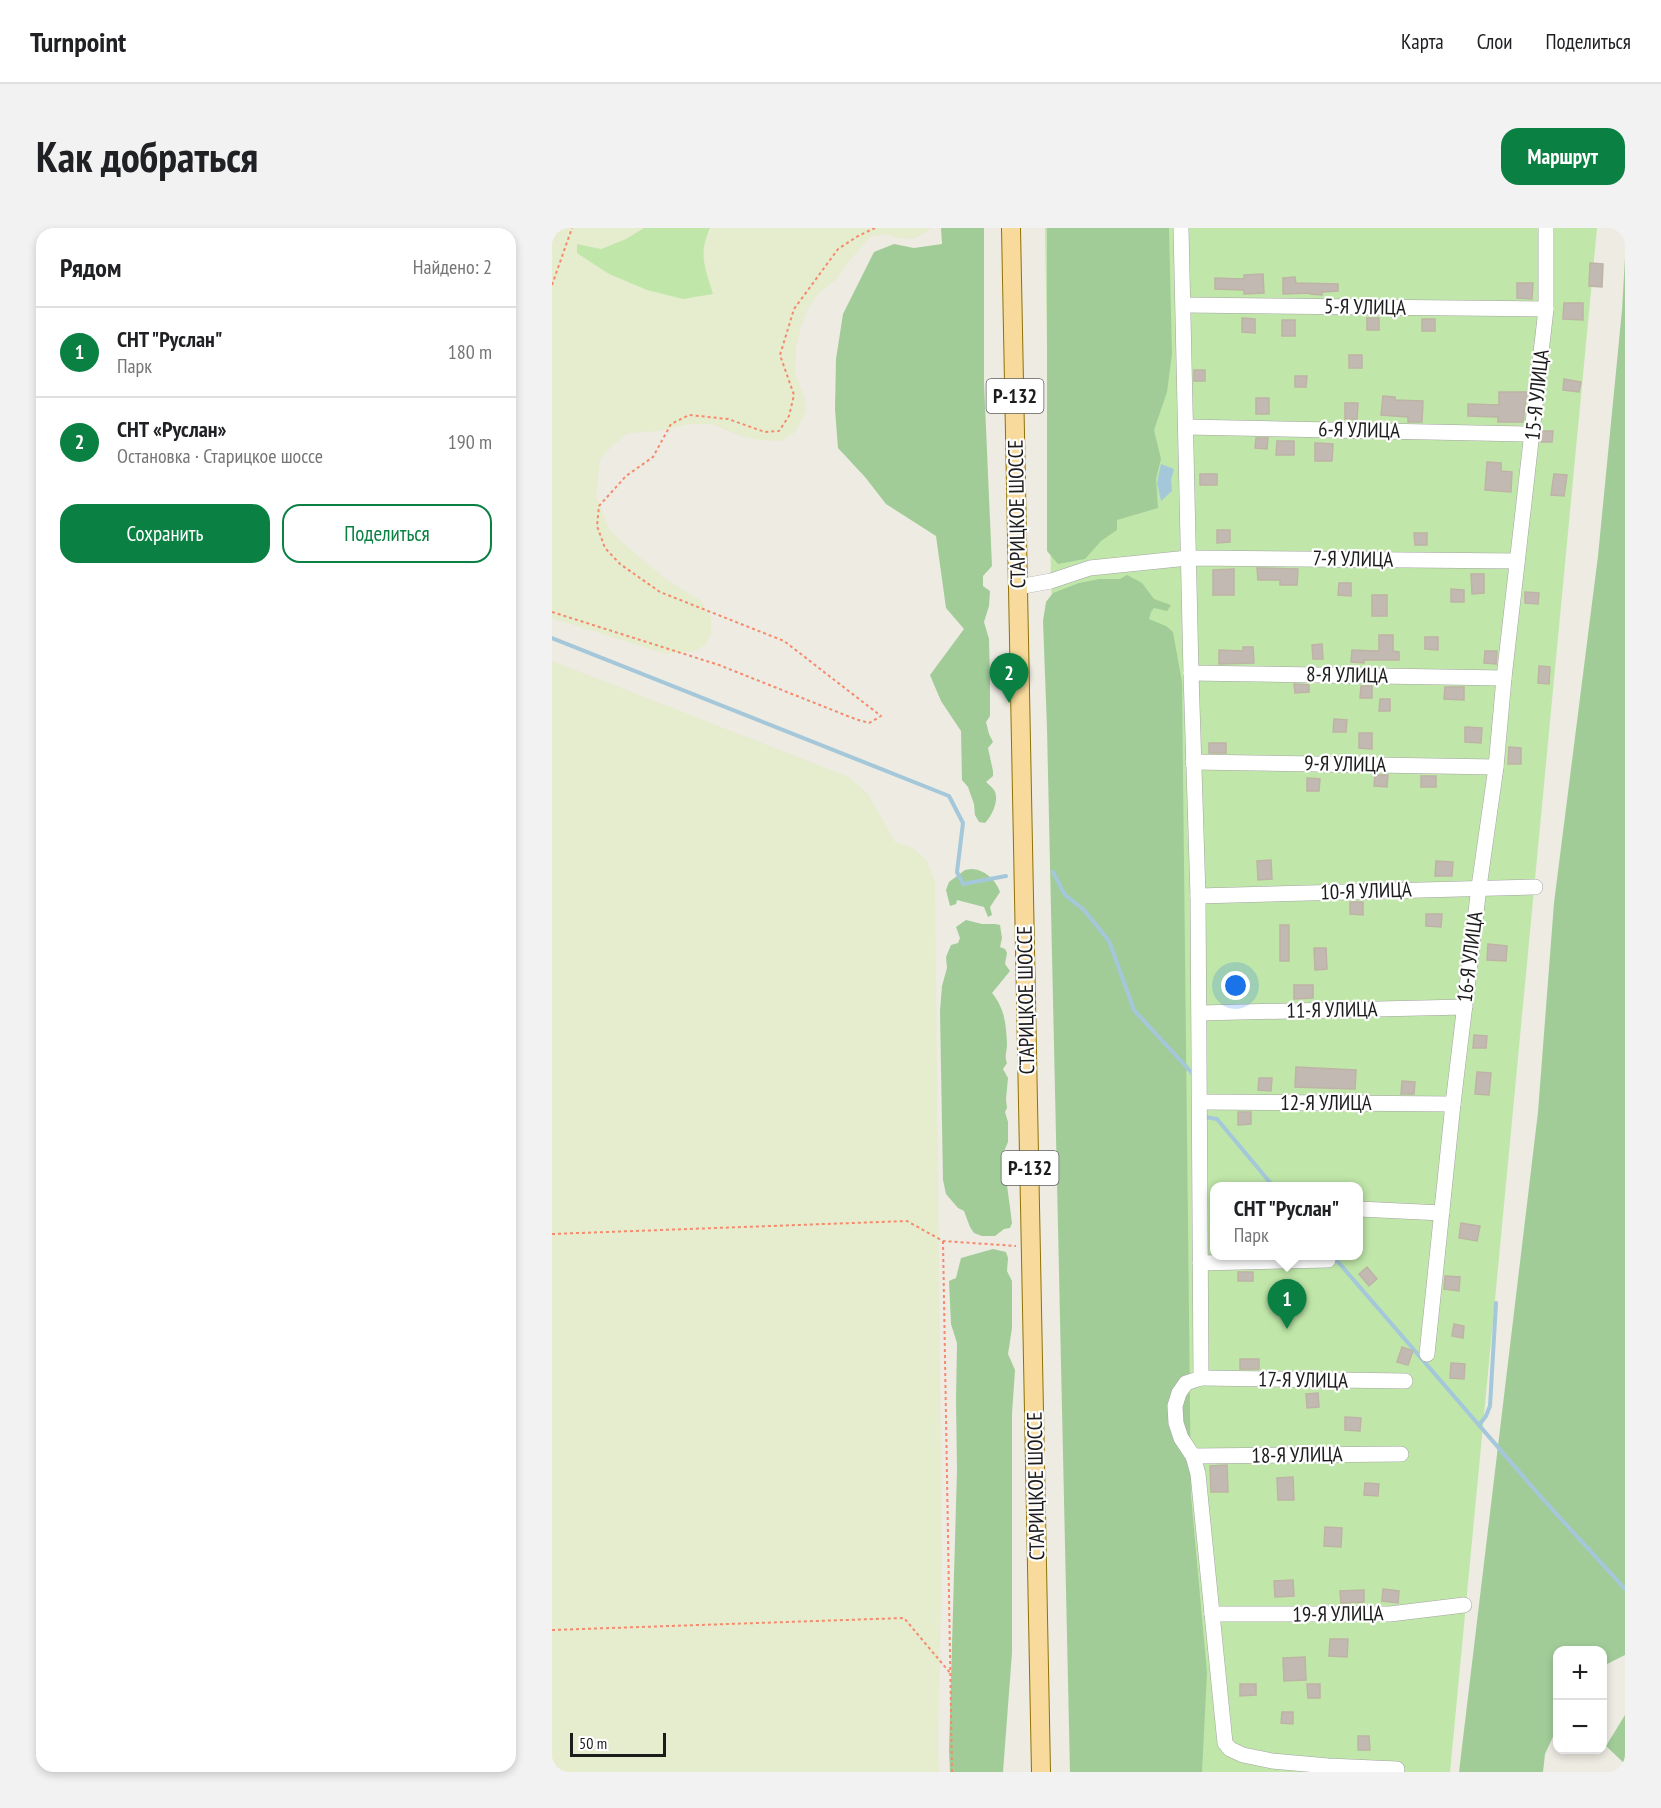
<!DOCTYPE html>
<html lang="ru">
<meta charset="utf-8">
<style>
body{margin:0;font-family:"PT Sans Narrow",sans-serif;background:#f2f2f2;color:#202124}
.controls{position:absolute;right:18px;bottom:18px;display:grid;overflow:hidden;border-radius:12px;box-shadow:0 3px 9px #0003}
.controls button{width:54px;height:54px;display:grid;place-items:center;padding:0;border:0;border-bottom:2px solid #e0e0e0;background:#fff;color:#202124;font:30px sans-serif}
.scale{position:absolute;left:18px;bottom:15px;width:96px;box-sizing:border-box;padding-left:6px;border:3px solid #1c1c1c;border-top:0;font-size:16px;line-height:21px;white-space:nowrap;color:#1c1c1c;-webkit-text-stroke:4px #fff;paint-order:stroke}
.you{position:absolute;left:684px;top:758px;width:21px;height:21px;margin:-15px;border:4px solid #fff;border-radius:50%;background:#1a73e8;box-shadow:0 0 0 9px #1a73e833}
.badge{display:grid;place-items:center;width:39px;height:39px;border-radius:50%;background:#0b8043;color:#fff;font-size:20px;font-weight:700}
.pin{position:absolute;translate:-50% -50px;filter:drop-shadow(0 2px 3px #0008)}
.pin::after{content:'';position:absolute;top:32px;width:21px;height:18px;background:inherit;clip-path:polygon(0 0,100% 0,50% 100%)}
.popup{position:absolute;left:658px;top:954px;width:153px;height:78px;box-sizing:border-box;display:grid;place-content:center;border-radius:12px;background:#fff;filter:drop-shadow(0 2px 4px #0005);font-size:20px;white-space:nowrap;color:#757577}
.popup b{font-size:22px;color:#202124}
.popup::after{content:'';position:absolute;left:50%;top:100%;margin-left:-12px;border:12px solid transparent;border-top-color:#fff}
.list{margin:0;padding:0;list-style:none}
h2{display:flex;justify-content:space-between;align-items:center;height:78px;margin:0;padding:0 24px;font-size:26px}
h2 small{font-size:20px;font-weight:400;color:#757577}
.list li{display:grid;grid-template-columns:39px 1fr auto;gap:18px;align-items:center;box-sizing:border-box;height:90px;padding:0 24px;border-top:2px solid #e0e0e0}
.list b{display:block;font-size:22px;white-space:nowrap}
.list p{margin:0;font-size:20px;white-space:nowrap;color:#757577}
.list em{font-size:20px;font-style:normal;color:#757577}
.actions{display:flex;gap:12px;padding:18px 24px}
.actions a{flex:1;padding:14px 0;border:2px solid #0b8043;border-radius:18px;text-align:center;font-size:21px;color:#0b8043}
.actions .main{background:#0b8043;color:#fff}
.map{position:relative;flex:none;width:1073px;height:1544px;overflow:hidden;border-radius:18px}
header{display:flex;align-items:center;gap:36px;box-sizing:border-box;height:84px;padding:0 30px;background:#fff;border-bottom:2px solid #e0e0e0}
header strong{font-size:28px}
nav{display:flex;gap:33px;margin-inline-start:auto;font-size:21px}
.intro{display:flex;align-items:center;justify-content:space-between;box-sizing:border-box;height:144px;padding:0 36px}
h1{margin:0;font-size:42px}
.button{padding:15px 27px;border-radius:18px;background:#0b8043;color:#fff;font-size:21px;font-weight:700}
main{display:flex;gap:36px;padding:0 36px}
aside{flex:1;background:#fff;border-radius:18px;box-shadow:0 3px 9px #0003}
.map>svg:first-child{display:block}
</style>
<header>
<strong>Turnpoint</strong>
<nav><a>Карта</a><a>Слои</a><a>Поделиться</a></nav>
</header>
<div class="intro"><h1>Как добраться</h1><a class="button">Маршрут</a></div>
<main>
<aside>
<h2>Рядом<small>Найдено: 2</small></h2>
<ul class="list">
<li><span class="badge">1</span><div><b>СНТ &quot;Руслан&quot;</b><p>Парк</p></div><em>180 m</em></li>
<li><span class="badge">2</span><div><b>СНТ «Руслан»</b><p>Остановка · Старицкое шоссе</p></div><em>190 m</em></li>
</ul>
<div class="actions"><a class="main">Сохранить</a><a>Поделиться</a></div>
</aside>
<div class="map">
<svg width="1073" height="1544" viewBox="0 0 1073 1544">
<rect width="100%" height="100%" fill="#edebe2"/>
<g fill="#e6ecce">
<path d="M0 0H92L74 11 48 21 25 16V24L57 46 95 62 160 65 151 30 152 14 158 0H380L362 11 345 10 334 6 319 8 296 34 284 52 269 63 256 80 249 99 244 120 243 144 252 169 254 183 243 204 229 213 209 212 192 209 159 196H138L106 203 76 205 61 217 48 231 44 268 57 301 71 315 112 350 149 373 159 389V407L153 417 142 423 113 426 0 390Z"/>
<path d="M0 433 297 549 316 566 343 614 361 620 375 633 383 655 390 1331 386 1515 387 1544H0Z"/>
</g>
<g fill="#c0e7a9" fill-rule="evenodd">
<path d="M92 0H158C146 27 153 39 161 66L131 71 95 62 57 46 25 25V16L49 21 74 11Z"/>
<path d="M493 0H1045L898 1544H548L499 353ZM663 958H807V1028H663Z"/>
</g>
<g fill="#a1cc98">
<path d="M389 0H432V154L440 338 431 348V358L438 363 437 378 432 394 437 411 438 453V488L434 494 437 506 441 514 436 520 441 543V548L434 554C437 557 440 559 442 562 448 571 440 588 433 595L427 594 423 587 422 576 416 559 410 552 409 503 389 473 378 447 412 401 394 380 384 308 334 276 313 249 286 220 283 181 284 131 291 86 322 24 342 16 362 20 390 16Z"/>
<path d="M495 0H617L620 126 615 164 602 202 609 231 604 251 606 280 565 292V302L549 313 533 331 506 336 495 323Z"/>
<path d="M1073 30V1427L1051 1438 1050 1422H1005V1500L993 1526 991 1544H907L986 884 1002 675 1046 328 1070 82Z"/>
<path d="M575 347 590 355 602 371 619 377 615 383 602 380 599 384 597 391 614 398 621 404 630 454 639 1268 655 1445 650 1544H518L495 500 491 393 494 374 501 365 527 355 547 351H568Z"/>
<path d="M419 641C432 641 444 652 448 664L438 679 440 687 436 689 432 679 405 672 404 676 398 678 394 662 397 654 413 642Z"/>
<path d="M414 692 430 696H443L448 697 450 710 448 719 453 721 455 725 453 736 458 743 440 765C453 781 454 796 455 816 455 824 452 828 455 835L451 841 456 850 454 871 455 880 453 884 456 894V914L450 928 455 945 452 953 455 957 460 995 458 1000 452 1001 443 1008H430L422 1005 418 999 412 983 406 980 394 966 391 952 388 783 390 758 395 740 394 729 399 717 406 715 408 710 404 699Z"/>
<path d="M441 1021 454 1024 456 1030 455 1043 460 1053V1100L456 1126 463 1142 460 1186V1425L451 1544H398L397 1522 405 1242 404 1172 405 1115 399 1096 397 1053 404 1050 409 1030Z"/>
<path d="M1073 1487V1536L1054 1518Z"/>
</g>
<path fill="#a4c7da" d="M609 236 622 241 619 252 620 263 609 273 605 255Z"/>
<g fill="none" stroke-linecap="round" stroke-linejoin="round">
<g stroke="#a4c7da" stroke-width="4">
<path d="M0 410 397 568 411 595 405 644 411 656 454 648"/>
<path d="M501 644 513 667 532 682 557 713 582 782 640 845 641 848"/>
<path d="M653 889 665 891 721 958"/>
<path d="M781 1028 989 1269 1073 1361"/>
<path d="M927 1197 934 1188 938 1178 944 1075"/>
</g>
</g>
<g fill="#c2bab2" stroke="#beb3a5" stroke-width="1.5">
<path d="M1038 35 1051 36 1050 59 1037 58Z"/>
<path d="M711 46 712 65 692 66V62L663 61V50L692 51V47Z"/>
<path d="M743 49 744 55 786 56V63L770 64V67L758 66V65L731 66V50Z"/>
<path d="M965 55H981L980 71 965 70Z"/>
<path d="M1012 75H1031V92L1011 91Z"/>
<path d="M690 90 703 91V105L690 104Z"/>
<rect x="815" y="90" width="12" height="12"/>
<rect x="870" y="91" width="13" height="12"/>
<rect x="730" y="92" width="13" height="16"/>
<rect x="797" y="127" width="13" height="13"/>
<rect x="642" y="142" width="11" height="11"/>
<path d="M743 148H755L754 159H743Z"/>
<path d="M1012 151 1029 154 1027 164 1011 162Z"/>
<path d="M947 164H975L971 194H946V189L916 188V176L947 177Z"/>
<path d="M831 168 843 169V172L871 173 870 194H856V189L829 187Z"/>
<rect x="704" y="170" width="13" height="16"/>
<path d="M793 175H806L805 191H793Z"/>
<path d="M990 203H1001L1000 214H989Z"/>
<path d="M704 210H716L715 221 703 220Z"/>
<path d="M725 213H742V227H724Z"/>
<path d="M763 215 781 216 780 233H763Z"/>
<path d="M935 234 949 235V243L960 244 959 264 933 262Z"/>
<rect x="648" y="246" width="17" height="11"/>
<path d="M1002 246 1015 247 1012 268 999 267Z"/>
<path d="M665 302H678V314L665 315Z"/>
<path d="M862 305H875V317H863Z"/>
<path d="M705 340 746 341 745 357H728V352H706Z"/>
<path d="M682 341V367H661V342Z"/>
<path d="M919 346H932V365L920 366Z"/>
<path d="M787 355H799V368L786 367Z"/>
<path d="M899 361 912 362V374H899Z"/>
<path d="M973 364 987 365 986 376 973 375Z"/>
<rect x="820" y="367" width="15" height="21"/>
<path d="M827 407H841V423L847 424V432H812V435L799 434 800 422 827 423Z"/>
<path d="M873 409H886V422L873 421Z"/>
<path d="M770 416 771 431H761L760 417Z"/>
<path d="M691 419H701L702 435 667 436V422L691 423Z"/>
<path d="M933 423H945L944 436 932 435Z"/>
<path d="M987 438 998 439 997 456 986 455Z"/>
<path d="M742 456 757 457V464L743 465Z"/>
<path d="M809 458H820V470H808Z"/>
<path d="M893 459H912V472L892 471Z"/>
<path d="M828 471H838V483H827Z"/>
<path d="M782 491 795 492 794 504H781Z"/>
<path d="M913 499 930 500 929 515 913 514Z"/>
<path d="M807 505H820V521L807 520Z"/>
<rect x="657" y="515" width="17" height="10"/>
<path d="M957 519 969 520V536H956Z"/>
<path d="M823 547H836L835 559 822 558Z"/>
<rect x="869" y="548" width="15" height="11"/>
<path d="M755 550 768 551 767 563H755Z"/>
<path d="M719 632 720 651 706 652 705 633Z"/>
<path d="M884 633 901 634 900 648H883Z"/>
<path d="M798 674H811V687L798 686Z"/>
<path d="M874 686H890L889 699 874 698Z"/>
<rect x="728" y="697" width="9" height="36"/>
<path d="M936 716 955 718 954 733 935 732Z"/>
<path d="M762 720H774L775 741 763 742Z"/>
<path d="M742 757H761V770L742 771Z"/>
<path d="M922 807 935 808 934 820H921Z"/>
<path d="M744 839 804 842 803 861 743 859Z"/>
<path d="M925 844 939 845 937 867 923 866Z"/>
<path d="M707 850H720L719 863 706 862Z"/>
<path d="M850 853 863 854 862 866H849Z"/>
<path d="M686 884H699V896L686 897Z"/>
<path d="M909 995 928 998 925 1013 907 1010Z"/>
<path d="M815 1039 825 1051 817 1058 807 1046Z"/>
<rect x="686" y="1044" width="15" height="9"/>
<path d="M893 1048 908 1049 907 1063 892 1061Z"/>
<path d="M902 1096 912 1098 911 1110 900 1108Z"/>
<path d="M850 1119 861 1123 856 1137 845 1134Z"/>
<rect x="688" y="1131" width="19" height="10"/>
<path d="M899 1135 913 1136 912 1151 898 1150Z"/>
<path d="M766 1165 767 1179 755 1180 754 1166Z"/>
<path d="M793 1189 809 1190 808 1203 793 1202Z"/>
<path d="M675 1237 676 1264H659L658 1238Z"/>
<path d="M741 1249 742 1272H726L725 1250Z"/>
<path d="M813 1255 827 1256 826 1268 812 1267Z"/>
<path d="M773 1299 790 1300 789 1319 772 1318Z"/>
<path d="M741 1352 742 1368 723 1369 722 1353Z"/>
<path d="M831 1361 847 1363 846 1375 830 1373Z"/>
<path d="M812 1362V1374L789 1375 788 1363Z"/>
<path d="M778 1411H796L795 1429 777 1428Z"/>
<path d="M753 1429 754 1452 732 1453 731 1430Z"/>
<path d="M688 1456H704V1467L688 1468Z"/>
<path d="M755 1456H768V1470H756Z"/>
<path d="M730 1484H741V1496L729 1495Z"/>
<path d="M806 1508H817L818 1522H806Z"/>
</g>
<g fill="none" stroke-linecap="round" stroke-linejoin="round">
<g stroke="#a3a3a3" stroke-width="16">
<g id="minor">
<path d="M629 0 639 445 646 668 649 1150 634 1155 627 1165 623 1178 624 1195 629 1210 641 1228 646 1246 673 1515 678 1521 691 1527 720 1533 776 1538 845 1541"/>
<path d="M632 77 994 81"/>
<path d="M634 199 980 206"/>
<path d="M466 359 499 353 538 340 636 330 965 333"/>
<path d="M639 445 952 450"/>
<path d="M641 534 944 539"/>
<path d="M646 668 983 659"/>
<path d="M648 785 913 779"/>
<path d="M648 874 901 876"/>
<path d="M807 981 890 985"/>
<path d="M648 1035 776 1032"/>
<path d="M875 1126 901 876 927 659 944 539 952 450 994 81V0"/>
<path d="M649 1150 853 1153"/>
<path d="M641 1228 849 1226"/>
<path d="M660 1386H838L912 1377"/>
</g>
</g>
<g stroke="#907205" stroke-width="20">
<path id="major" d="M459 0 489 1544"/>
</g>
<g stroke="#f58a6c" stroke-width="2" stroke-dasharray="3 3" stroke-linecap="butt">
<path d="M0 57 20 0"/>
<path d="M0 384 167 437 303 491 317 495 329 488 232 413 108 364 68 336 53 320 45 298 47 278 74 248 101 229 119 196 137 187 176 191 213 204 227 203 237 188 242 167 228 127 242 81 286 21 306 8 323 0"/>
<path d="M0 1006 355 993 391 1013 464 1018"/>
<path d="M391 1013 400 1544"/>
<path d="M0 1402 352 1390 399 1446"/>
</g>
<use href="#minor" stroke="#fff" stroke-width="15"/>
<use href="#major" stroke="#f8db9c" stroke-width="18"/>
</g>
<g text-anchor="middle" stroke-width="4.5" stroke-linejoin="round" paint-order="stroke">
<g fill="#fff" stroke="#606060" stroke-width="1.5">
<rect x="434.5" y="151" width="57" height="34" rx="4.5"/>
<rect x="449.5" y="923" width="57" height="34" rx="4.5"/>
</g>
<g font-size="20" font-weight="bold" fill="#1c1c1c">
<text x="463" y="175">Р-132</text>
<text x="478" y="947">Р-132</text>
</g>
<g font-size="21" fill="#1c1c1c" stroke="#fff">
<text transform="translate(813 79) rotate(1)" y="7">5-Я УЛИЦА</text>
<text transform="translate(985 167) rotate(-84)" y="7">15-Я УЛИЦА</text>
<text transform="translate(807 202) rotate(1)" y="7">6-Я УЛИЦА</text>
<text transform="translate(465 286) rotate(-91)" y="7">СТАРИЦКОЕ ШОССЕ</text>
<text transform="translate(801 331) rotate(1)" y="7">7-Я УЛИЦА</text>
<text transform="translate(795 447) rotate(1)" y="7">8-Я УЛИЦА</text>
<text transform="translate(793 536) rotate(1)" y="7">9-Я УЛИЦА</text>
<text transform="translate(814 663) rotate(-2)" y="7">10-Я УЛИЦА</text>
<text transform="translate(918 729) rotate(-83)" y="7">16-Я УЛИЦА</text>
<text transform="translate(474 772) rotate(-91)" y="7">СТАРИЦКОЕ ШОССЕ</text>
<text transform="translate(780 782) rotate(-1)" y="7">11-Я УЛИЦА</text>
<text x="774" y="882">12-Я УЛИЦА</text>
<text transform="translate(751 1152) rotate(1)" y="7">17-Я УЛИЦА</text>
<text transform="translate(745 1227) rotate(-1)" y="7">18-Я УЛИЦА</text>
<text transform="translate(484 1258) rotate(-91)" y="7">СТАРИЦКОЕ ШОССЕ</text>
<text transform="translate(786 1386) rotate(-1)" y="7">19-Я УЛИЦА</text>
</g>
</g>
</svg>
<div class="controls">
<button>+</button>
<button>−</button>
</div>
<div class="scale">50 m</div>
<div class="you"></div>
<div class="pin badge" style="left:735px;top:1101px">1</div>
<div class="popup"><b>СНТ &quot;Руслан&quot;</b>Парк</div>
<div class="pin badge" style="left:457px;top:475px">2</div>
</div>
</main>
